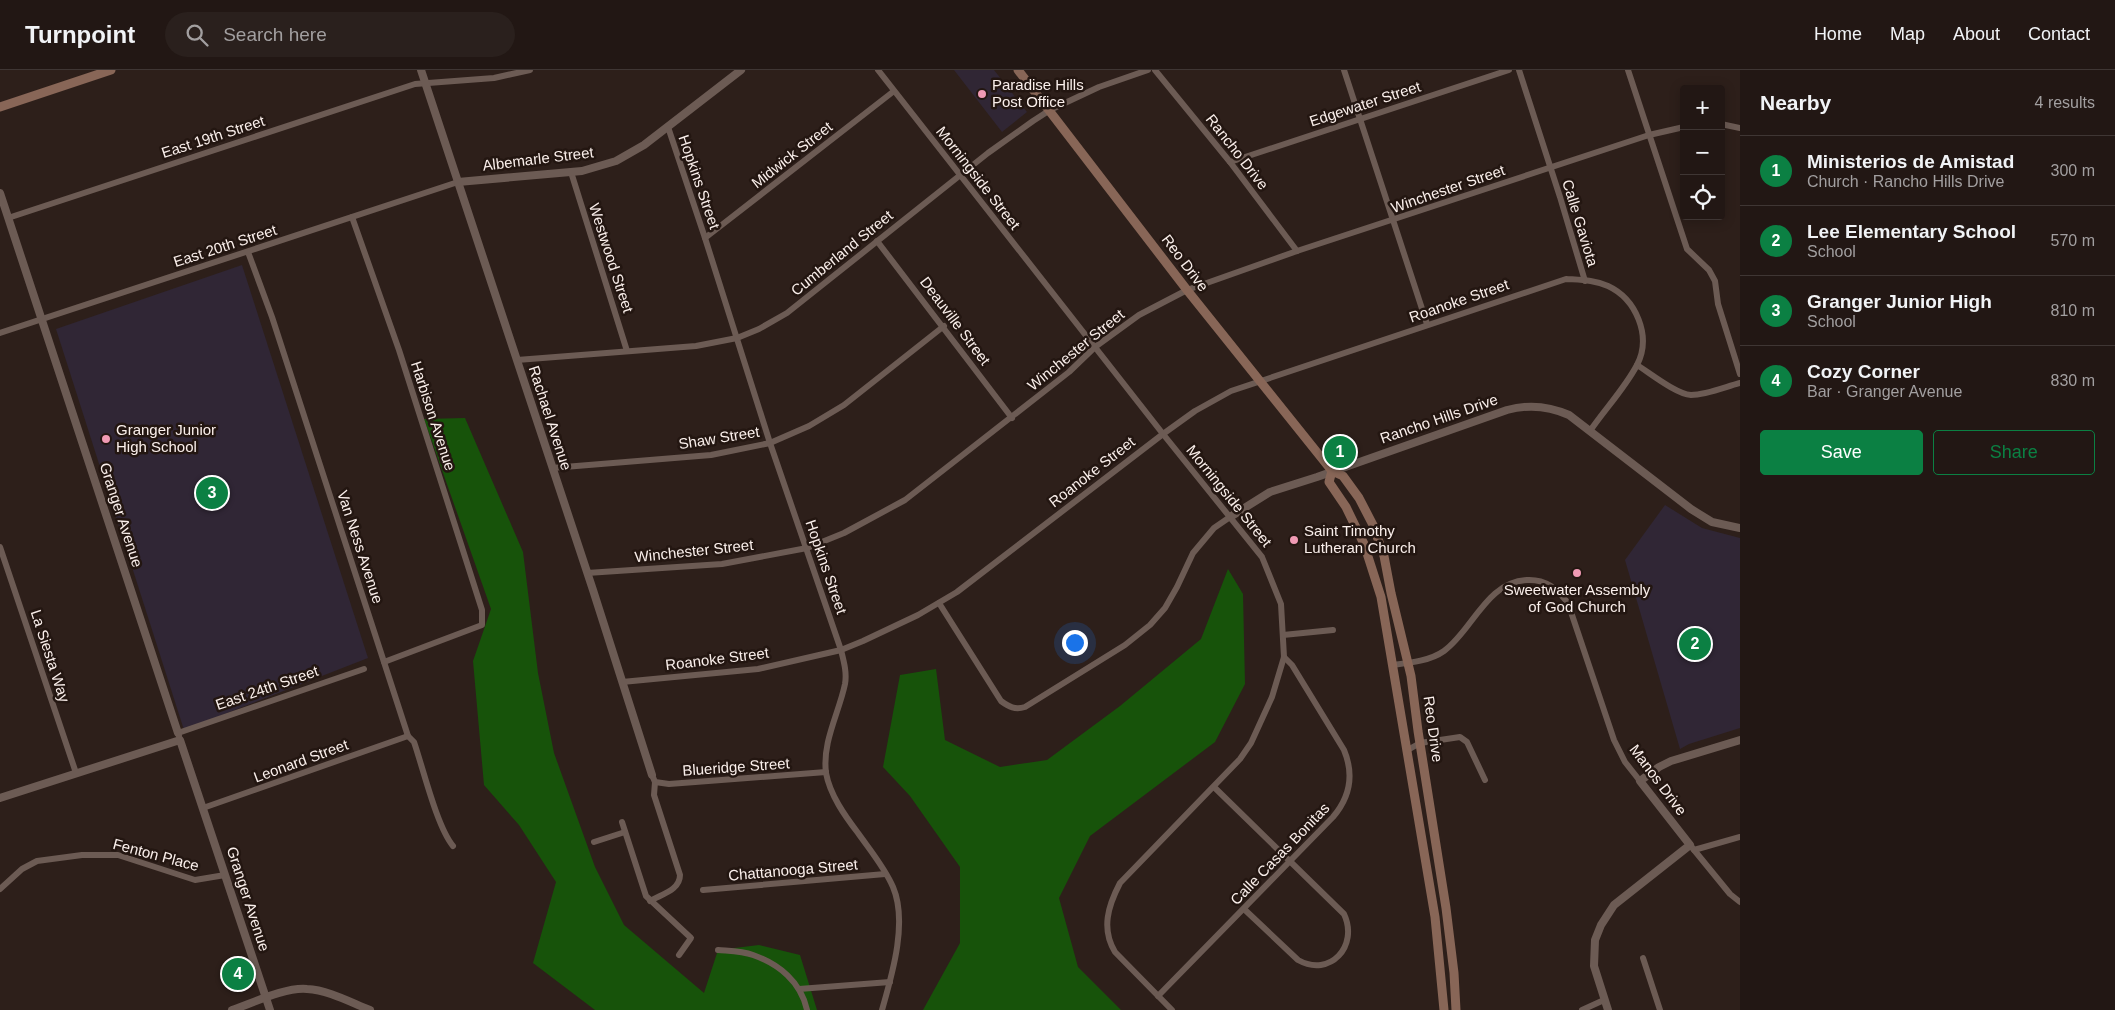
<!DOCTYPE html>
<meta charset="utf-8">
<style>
body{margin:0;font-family:Helvetica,sans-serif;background:#2a201d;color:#f1f3f6}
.controls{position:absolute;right:15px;top:15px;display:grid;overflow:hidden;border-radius:5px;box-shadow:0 2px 12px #0003}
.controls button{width:45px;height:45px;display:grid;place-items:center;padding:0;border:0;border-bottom:1px solid #3f3634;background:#221714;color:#f1f3f6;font:25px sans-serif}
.you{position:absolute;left:1074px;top:572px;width:18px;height:18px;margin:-12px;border:4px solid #fff;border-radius:50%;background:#1a73e8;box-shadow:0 0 0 8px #1a73e833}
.badge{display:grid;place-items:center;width:32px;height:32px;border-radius:50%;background:#0b8043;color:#fff;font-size:16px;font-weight:700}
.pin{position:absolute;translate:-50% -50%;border:2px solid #fff;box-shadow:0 1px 5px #0006}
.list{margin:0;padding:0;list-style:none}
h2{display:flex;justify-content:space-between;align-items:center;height:65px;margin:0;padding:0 20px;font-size:21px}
h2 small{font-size:16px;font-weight:400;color:#a29fa0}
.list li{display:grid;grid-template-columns:32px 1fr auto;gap:15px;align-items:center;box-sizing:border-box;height:70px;padding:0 20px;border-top:1px solid #3f3634}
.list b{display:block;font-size:19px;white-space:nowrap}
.list p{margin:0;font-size:16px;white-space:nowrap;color:#a29fa0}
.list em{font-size:16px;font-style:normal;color:#a29fa0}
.actions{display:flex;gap:10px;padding:15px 20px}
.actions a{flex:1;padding:11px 0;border:1px solid #0b8043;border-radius:5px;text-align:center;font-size:18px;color:#0b8043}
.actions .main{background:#0b8043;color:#fff}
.icon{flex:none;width:28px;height:28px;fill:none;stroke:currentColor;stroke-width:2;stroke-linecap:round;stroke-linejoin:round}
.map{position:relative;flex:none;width:1740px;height:940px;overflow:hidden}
header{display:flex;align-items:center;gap:30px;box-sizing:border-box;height:70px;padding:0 25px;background:#221714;border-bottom:1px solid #3f3634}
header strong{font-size:24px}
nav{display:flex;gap:28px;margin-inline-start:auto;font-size:18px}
.search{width:350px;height:45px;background:#2a201d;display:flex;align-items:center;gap:12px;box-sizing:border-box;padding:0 18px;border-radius:28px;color:#a29fa0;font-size:19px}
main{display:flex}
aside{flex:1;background:#221714}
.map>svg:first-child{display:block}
</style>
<header>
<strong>Turnpoint</strong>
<div class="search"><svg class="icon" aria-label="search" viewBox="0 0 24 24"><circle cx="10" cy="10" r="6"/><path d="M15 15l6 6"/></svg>Search here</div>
<nav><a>Home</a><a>Map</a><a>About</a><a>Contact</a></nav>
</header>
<main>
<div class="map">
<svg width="1740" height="940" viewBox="0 0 1740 940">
<rect width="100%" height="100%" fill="#2d1f1a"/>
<path fill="#302634" d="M954 0H994L1027 42 1002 62Z"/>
<g fill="#302635">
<path d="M242 195 368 588 184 660 56 259Z"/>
<path d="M1665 435 1702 458 1740 468V658L1689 674 1680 679 1625 490Z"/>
</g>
<g fill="#17530a">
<path d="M465 348 523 482 538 603 554 683 595 797 624 855 704 923 718 880 759 875 800 885 817 940H595L533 893 556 812 519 755 484 715 473 591 491 539 424 349Z"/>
<path d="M1228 499 1243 524 1245 614 1215 672 1090 766 1059 828 1078 897 1121 940H923L960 873V797L910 726 883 697 900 605 936 599 945 670 1000 697 1047 690 1120 636 1201 569Z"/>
</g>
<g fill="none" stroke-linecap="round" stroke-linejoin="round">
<g stroke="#6c5b54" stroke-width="6">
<path d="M878 0 1163 364 1262 487 1281 534 1284 587 1272 627 1251 673 1240 689 1120 813C1108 836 1101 859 1115 882L1172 940"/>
<path d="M1155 0 1230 92 1297 181"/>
<path d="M1344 0 1427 254"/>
<path d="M1519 0 1560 127 1585 211"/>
<path d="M1628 0 1687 179 1709 200 1715 211 1718 234 1740 304"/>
<path d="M1721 54 1740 58"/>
<path d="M668 57 705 168 770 373 841 580C844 592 847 603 845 614 839 643 822 672 826 703 830 725 845 746 858 763 870 780 885 798 893 817 908 852 892 905 882 940"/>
<path d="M1230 92 1509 0"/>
<path d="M571 102 627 281"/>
<path d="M352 147 399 280 482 540V555L384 592"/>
<path d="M8 148 415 14 494 8 530 0"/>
<path d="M705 168 894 21"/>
<path d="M877 171 1012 348"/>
<path d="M248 182 272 247 408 666 414 672C423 698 437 757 453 776"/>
<path d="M0 263 458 112"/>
<path d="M517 290 696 276 737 268 759 259 787 243 988 83 1033 51 1050 40 1099 17 1148 0"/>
<path d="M1637 295C1650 303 1676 324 1691 325 1707 325 1725 317 1740 313"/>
<path d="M552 398 711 385 770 373 809 356 844 335 944 256"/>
<path d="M0 477 76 703"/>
<path d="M587 503 722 494 807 478 844 463 905 430 1069 302 1095 277 1139 245 1187 220 1297 181 1649 65 1684 57"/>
<path d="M939 533 1001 631C1009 637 1015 640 1025 637L1125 575 1150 555 1165 538 1177 517 1193 483 1214 458 1230 447"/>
<path d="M1283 565 1333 560"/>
<path d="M1392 595C1409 593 1430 591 1444 581 1473 560 1486 512 1527 510 1546 509 1557 519 1568 533L1614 670 1625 692 1640 711"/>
<path d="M622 612 758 599 841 580 863 571 918 545 957 522 1163 364 1195 341 1231 321 1566 209C1581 210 1595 210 1608 216 1636 229 1652 266 1637 295 1625 318 1605 339 1590 361"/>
<path d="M179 666 178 663 364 599"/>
<path d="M1406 681 1420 673 1460 667 1467 672 1485 710"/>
<path d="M652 705 655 712 669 714 826 702"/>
<path d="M1214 717 1344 844C1359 876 1330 908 1298 890L1244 839"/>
<path d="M203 738 408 666"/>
<path d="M622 752 646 826 691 868 679 885"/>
<path d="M594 772 625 762"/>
<path d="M1690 775 1730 824 1740 832"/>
<path d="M1694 780 1740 767"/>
<path d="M0 819 22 799 37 791 82 785H118L195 810 225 805"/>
<path d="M703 820 885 804"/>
<path d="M650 831C662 824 680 820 680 805L654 725 655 712"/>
<path d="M718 880C729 881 742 881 753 885 779 894 801 912 807 940"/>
<path d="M1643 888 1660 940"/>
<path d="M799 919 890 912"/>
<path d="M1158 926 1333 747C1350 727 1354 704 1344 680L1292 595 1284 587"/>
<path d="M1582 940 1604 930"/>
</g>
<g stroke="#6c5b54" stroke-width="8">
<path d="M421 0 593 520 652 705"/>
<path d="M458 112 582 101 616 91 644 75 741 0"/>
<path d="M0 123 178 663"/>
<path d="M1230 447 1270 422 1317 407 1507 340C1529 334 1549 336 1569 345L1691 439 1712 452 1740 458"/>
<path d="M0 728 180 670 270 940"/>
<path d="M232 940C253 933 285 917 307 919 328 920 350 932 370 940"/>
<path d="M1608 940 1594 896 1595 870 1601 855 1614 835 1690 775 1640 711 1659 697 1671 691 1740 670"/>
</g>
<g stroke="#886657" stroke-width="9">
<path d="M1018 0 1187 220 1332 401 1343 406 1359 428 1373 455 1384 486 1391 523 1411 606 1418 661 1446 838 1454 903 1456 940"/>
<path d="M0 37 111 0"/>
<path d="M1332 401 1329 412 1346 437 1364 474 1381 527 1435 847 1444 940"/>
</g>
</g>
<g fill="#f09ab4" stroke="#231611" stroke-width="2">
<circle cx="982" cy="24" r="5"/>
<circle cx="106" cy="369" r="5"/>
<circle cx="1294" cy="470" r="5"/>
<circle cx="1577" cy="503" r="5"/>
</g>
<g text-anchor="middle" stroke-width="5" stroke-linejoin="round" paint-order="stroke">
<g font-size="15" fill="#faefeb" stroke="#231611" text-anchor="start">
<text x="992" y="20">Paradise Hills<tspan x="992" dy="17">Post Office</tspan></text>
<text x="116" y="365">Granger Junior<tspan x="116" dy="17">High School</tspan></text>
<text x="1304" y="466">Saint Timothy<tspan x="1304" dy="17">Lutheran Church</tspan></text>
<text x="1577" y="525" text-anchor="middle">Sweetwater Assembly<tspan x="1577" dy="17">of God Church</tspan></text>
</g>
<g font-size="15" fill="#faefeb" stroke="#231611">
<text transform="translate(1365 34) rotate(-18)" y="5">Edgewater Street</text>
<text transform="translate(213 67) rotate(-18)" y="5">East 19th Street</text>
<text transform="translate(1237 82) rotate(52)" y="5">Rancho Drive</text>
<text transform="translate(792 85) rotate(-38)" y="5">Midwick Street</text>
<text transform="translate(538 89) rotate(-7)" y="5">Albemarle Street</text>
<text transform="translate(978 108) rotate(52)" y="5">Morningside Street</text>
<text transform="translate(699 112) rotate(71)" y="5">Hopkins Street</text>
<text transform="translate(1448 119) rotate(-19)" y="5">Winchester Street</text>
<text transform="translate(1580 153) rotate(73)" y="5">Calle Gaviota</text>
<text transform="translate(225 176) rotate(-18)" y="5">East 20th Street</text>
<text transform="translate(842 183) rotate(-39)" y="5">Cumberland Street</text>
<text transform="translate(611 188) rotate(72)" y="5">Westwood Street</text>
<text transform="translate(1185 193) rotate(53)" y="5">Reo Drive</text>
<text transform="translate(1459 231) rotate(-19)" y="5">Roanoke Street</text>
<text transform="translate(955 251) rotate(53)" y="5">Deauville Street</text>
<text transform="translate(1076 280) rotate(-39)" y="5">Winchester Street</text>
<text transform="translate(433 346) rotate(72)" y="5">Harbison Avenue</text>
<text transform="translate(550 348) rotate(72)" y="5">Rachael Avenue</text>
<text transform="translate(1439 349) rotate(-19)" y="5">Rancho Hills Drive</text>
<text transform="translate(719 368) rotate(-9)" y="5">Shaw Street</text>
<text transform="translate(1092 402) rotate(-38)" y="5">Roanoke Street</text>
<text transform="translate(1229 426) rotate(51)" y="5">Morningside Street</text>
<text transform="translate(121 445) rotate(72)" y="5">Granger Avenue</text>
<text transform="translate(360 477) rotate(72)" y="5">Van Ness Avenue</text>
<text transform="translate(694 481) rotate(-6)" y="5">Winchester Street</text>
<text transform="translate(826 497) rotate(71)" y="5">Hopkins Street</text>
<text transform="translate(50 586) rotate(72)" y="5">La Siesta Way</text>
<text transform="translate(717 589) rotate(-7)" y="5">Roanoke Street</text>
<text transform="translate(267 618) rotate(-19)" y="5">East 24th Street</text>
<text transform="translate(1433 659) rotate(82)" y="5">Reo Drive</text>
<text transform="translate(301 691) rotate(-20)" y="5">Leonard Street</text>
<text transform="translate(736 697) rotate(-4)" y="5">Blueridge Street</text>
<text transform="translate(1658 710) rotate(53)" y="5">Manos Drive</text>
<text transform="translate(1280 784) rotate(-46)" y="5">Calle Casas Bonitas</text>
<text transform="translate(156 785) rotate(15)" y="5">Fenton Place</text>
<text transform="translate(793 800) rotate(-5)" y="5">Chattanooga Street</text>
<text transform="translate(248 829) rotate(72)" y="5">Granger Avenue</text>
</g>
</g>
</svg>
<div class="controls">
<button>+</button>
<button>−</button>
<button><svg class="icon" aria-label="locate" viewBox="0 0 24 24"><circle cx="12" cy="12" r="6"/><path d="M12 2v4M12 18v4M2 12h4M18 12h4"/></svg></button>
</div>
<div class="you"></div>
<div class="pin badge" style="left:1340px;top:382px">1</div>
<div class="pin badge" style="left:1695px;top:574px">2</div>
<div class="pin badge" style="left:212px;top:423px">3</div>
<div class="pin badge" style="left:238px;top:904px">4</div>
</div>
<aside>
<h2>Nearby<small>4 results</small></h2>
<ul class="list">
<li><span class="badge">1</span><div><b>Ministerios de Amistad</b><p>Church · Rancho Hills Drive</p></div><em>300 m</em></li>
<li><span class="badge">2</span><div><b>Lee Elementary School</b><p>School</p></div><em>570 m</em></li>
<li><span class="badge">3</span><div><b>Granger Junior High</b><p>School</p></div><em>810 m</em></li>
<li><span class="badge">4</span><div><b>Cozy Corner</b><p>Bar · Granger Avenue</p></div><em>830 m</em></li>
</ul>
<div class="actions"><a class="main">Save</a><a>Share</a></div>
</aside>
</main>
